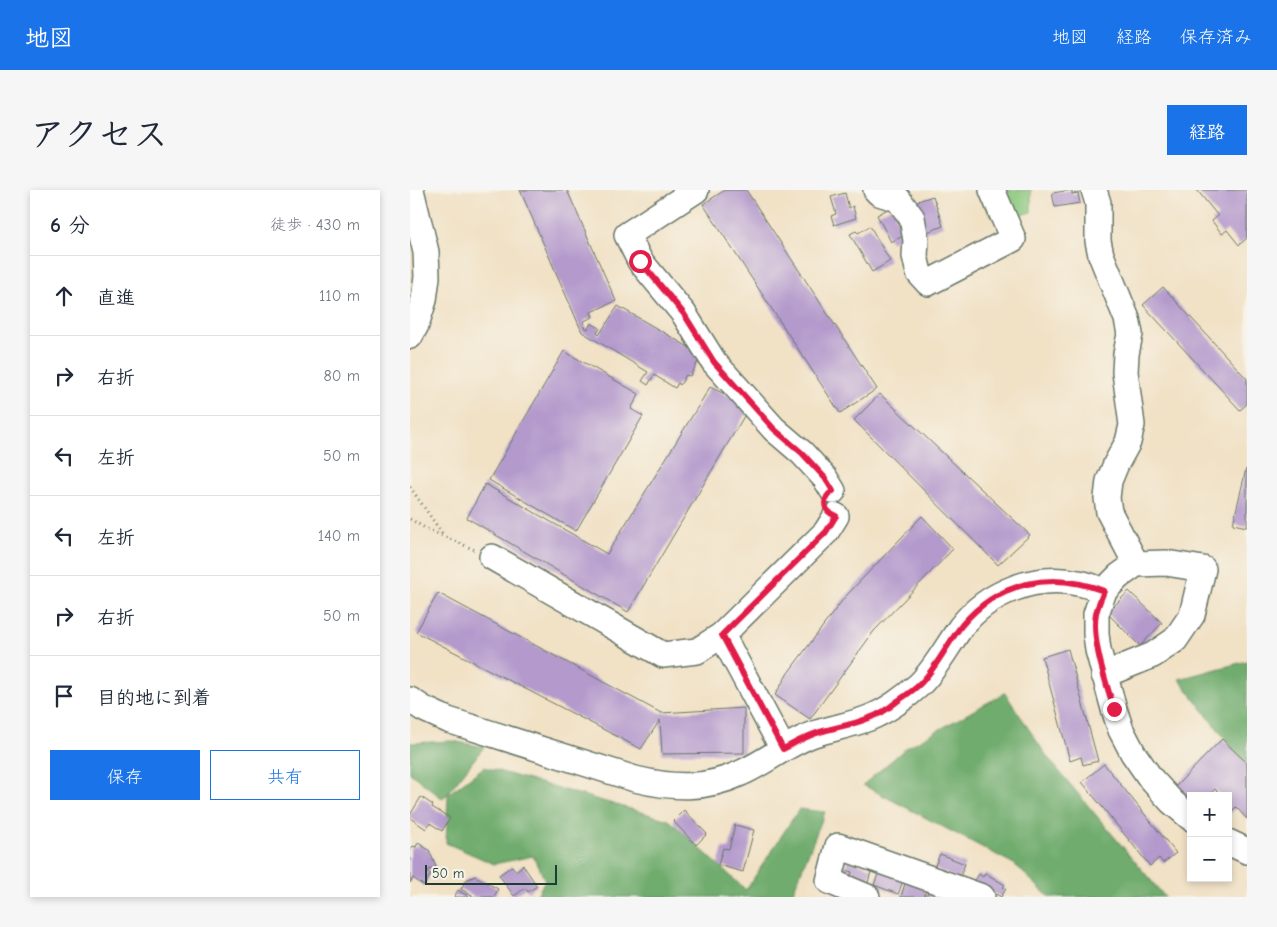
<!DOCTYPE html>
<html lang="ja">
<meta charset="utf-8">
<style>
body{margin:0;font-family:"Comic Neue","Klee One",sans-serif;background:#f6f6f7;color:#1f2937}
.controls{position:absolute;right:15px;bottom:15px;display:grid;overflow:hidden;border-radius:0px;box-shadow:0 2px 8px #0003}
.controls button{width:45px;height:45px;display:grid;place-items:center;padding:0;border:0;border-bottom:1px solid #e0e1e3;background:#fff;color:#1f2937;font:25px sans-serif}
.scale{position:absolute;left:15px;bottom:12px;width:132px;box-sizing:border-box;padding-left:5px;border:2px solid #1f3d34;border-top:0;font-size:14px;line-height:18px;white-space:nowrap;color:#1f3d34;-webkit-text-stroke:4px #f7f3e8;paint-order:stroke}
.stop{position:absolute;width:15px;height:15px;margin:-11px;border:4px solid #e11d48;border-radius:50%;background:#fff}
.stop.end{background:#e11d48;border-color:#fff;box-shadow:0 1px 5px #0008}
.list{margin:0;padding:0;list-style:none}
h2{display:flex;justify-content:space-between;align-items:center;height:65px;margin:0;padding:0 20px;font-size:21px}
h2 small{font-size:16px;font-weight:400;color:#747a83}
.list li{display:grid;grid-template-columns:32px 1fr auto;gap:15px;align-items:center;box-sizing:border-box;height:80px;padding:0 20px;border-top:1px solid #e0e1e3}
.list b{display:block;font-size:19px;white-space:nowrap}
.list em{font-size:16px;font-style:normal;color:#747a83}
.actions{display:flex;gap:10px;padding:15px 20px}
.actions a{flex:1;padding:11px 0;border:1px solid #1a73e8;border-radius:0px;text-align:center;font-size:18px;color:#1a73e8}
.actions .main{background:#1a73e8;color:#fff}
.icon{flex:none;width:28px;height:28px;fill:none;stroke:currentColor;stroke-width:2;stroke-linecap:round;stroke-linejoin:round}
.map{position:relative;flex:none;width:837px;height:707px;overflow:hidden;border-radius:0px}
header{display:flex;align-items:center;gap:30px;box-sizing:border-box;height:70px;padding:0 25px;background:#1a73e8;color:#fff}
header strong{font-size:24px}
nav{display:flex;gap:28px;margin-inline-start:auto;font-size:18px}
.intro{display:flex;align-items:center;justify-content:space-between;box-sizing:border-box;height:120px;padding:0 30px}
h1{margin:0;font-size:35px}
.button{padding:12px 22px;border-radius:0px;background:#1a73e8;color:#fff;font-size:18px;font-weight:700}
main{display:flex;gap:30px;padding:0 30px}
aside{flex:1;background:#fff;border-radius:0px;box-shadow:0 2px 8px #0003}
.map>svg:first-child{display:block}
</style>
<header>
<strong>地図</strong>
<nav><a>地図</a><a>経路</a><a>保存済み</a></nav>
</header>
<div class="intro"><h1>アクセス</h1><a class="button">経路</a></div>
<main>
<aside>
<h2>6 分<small>徒歩 · 430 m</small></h2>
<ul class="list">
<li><svg class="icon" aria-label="ahead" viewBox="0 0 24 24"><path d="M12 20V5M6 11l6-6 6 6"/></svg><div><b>直進</b></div><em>110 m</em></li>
<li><svg class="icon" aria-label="right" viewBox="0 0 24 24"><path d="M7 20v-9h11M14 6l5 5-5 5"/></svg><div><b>右折</b></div><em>80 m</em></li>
<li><svg class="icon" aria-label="left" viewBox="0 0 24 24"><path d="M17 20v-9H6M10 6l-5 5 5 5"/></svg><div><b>左折</b></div><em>50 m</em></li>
<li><svg class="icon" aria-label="left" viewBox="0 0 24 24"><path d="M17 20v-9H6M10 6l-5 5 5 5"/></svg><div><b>左折</b></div><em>140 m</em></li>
<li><svg class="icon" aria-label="right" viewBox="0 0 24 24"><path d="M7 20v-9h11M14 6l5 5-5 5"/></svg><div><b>右折</b></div><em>50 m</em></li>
<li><svg class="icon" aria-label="arrive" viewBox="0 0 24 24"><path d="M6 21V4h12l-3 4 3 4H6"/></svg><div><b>目的地に到着</b></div></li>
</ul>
<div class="actions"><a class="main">保存</a><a>共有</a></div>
</aside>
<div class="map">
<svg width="837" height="707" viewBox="0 0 837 707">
<rect width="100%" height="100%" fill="#f7f3e8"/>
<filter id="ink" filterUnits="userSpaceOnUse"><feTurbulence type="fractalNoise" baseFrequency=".02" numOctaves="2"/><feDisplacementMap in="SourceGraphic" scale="10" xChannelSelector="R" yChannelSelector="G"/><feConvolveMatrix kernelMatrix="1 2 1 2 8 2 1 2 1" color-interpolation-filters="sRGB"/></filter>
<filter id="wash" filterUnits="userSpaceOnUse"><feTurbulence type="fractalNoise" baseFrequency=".0096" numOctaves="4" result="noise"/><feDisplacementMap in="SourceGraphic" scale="20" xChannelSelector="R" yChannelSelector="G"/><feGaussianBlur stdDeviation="1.12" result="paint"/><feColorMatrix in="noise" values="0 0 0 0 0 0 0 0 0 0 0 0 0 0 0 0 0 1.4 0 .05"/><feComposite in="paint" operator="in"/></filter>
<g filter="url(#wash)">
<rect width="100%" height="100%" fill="#f1e1c5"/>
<path fill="#8ac87e" stroke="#548259" d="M567 0H621V22L586 31 570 10Z"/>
<g fill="#6fac6d" stroke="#477450">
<path d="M837 471V577L769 489Z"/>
<path d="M595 503 638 568 755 707H639L604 674 453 595 496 558Z"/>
<path d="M42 551 74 557 33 609 0 583V553Z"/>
<path d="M74 577 259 630 336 700 389 619 415 622 381 707H126L135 690 123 666 84 674 36 653 38 604Z"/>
</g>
<g id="blocks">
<g fill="#b399cc">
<path d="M110 0H157L206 111 181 122 183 127 174 131 175 137 178 139 181 133 190 138 187 143 189 145 208 116 287 162 288 167 287 169 289 170 280 186 276 185 270 195 268 193 265 198 244 185 238 195 232 191 238 182 172 142Z"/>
<path d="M315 0H336L467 199 430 223 293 14Z"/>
<path d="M662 0V4L668 3 670 13 645 17 642 3Z"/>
<path d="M787 0H837V48L829 55 817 40 812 44 802 31 808 26Z"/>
<path d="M435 3 439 18 443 16 446 28 424 35 421 26 426 24 421 7Z"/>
<path d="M523 6 533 36 512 44 505 12Z"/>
<path d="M483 16 487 24 484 25 495 45 481 52 467 25Z"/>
<path d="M460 36 480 71 462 82 440 44 446 41 448 43Z"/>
<path d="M753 97 837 189V214L830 220 733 115Z"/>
<path d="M154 161 229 204 221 219 233 226 166 341 79 290Z"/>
<path d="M300 197 340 216 218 422 57 328 75 294 197 364Z"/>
<path d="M470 204 620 345 588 375 444 230Z"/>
<path d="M836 279H837V337L823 334Z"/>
<path d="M512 326 543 359 464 441 400 529 365 505 378 483 434 408Z"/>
<path d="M719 401 752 433 730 456 697 423Z"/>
<path d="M28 403 251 523 334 518V563L252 564 250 530 231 559 6 442Z"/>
<path d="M658 459 688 571 673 575 671 567 660 571 632 467Z"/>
<path d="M812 549 837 573V629L826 617 818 625V606H812L805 599 798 606H781V612L765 597Z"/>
<path d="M694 574 766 663 753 673 749 668 740 676 672 592Z"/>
<path d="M11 607 23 615 22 617 40 628 32 641 20 633 16 639 0 628V625Z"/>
<path d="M274 620 297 644 286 655 263 631Z"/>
<path d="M325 635 344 640 333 682 308 675 313 658 319 659Z"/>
<path d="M8 653 19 660 26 677 19 680 18 683 21 684 14 696 3 688 0 693V661L3 656 6 657Z"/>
<path d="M530 664 555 674 549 689 524 678Z"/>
<path d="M438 670 462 678 457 696 439 690 442 682 435 680Z"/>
<path d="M113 675 127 696 118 702 115 698 104 706 89 685 102 676 106 681Z"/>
<path d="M470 679 493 691 488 704 464 695Z"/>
<path d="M575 683 595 695 593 697 596 699 591 707 564 692 569 684 573 687Z"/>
<path d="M65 686 88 699 84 707H64L51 699 56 690Z"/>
<path d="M496 690 517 696 514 707H491Z"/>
<path d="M48 700 59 707H44Z"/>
<path d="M518 701 536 707H516Z"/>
</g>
</g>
</g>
<g filter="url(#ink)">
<use href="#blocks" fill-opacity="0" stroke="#687667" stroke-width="1"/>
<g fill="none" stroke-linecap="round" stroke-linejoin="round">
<g stroke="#687667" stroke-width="28">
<g id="minor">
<path d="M286 0 217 45 230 71 274 124 304 172 364 239 392 263 415 288 423 301"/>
<path d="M466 0 469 3 488 9 502 28 506 50 505 66 509 83 518 93 603 49 582 0"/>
<path d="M684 0 688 13V51L691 65 717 129 720 144 716 164 715 182 722 235 718 252 706 274 699 291 697 308 699 322 726 374"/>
<path d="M0 146 6 135 14 110 17 87 16 62 1 0"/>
<path d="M82 367 253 465 287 461 312 445"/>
<path d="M694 485 743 465 765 450 782 425 793 379 756 373 726 374 709 386 694 401 686 424V444L688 460 704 519 711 540 723 563 741 589 762 612 781 628"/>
<path d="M0 510 14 519 38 530 225 589C262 598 295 600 331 583 356 572 378 553 404 544 422 538 441 535 459 528 475 522 496 507 509 495 525 480 538 455 551 437 578 402 625 384 668 393 677 394 685 398 694 401"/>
<path d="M373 559 312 445 416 342 426 326"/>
<path d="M818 652 837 661"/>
<path d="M457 707 419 691 428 656 572 707"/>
</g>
</g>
<g stroke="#687667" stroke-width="3" stroke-dasharray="1 4" stroke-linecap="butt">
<path d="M0 297 34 346"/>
<path d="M0 329 15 338 65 360"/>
</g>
<use href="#minor" stroke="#fff" stroke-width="25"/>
</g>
</g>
<g fill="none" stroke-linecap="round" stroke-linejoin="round" filter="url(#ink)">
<path stroke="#e11d48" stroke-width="6" d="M230 71 274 124 304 172 364 239 392 263 415 288 423 301C412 308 412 321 426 326L416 342 312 445 373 559C383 554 393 548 404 544 422 537 441 536 459 528 468 525 478 519 485 513 493 507 503 501 510 494 527 477 537 454 552 435 589 391 641 381 694 401 691 408 688 416 686 423 681 450 696 492 704 519"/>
</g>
</svg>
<div class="controls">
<button>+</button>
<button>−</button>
</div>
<div class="scale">50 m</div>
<div class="stop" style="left:230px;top:71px"></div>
<div class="stop end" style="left:704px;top:519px"></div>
</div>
</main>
